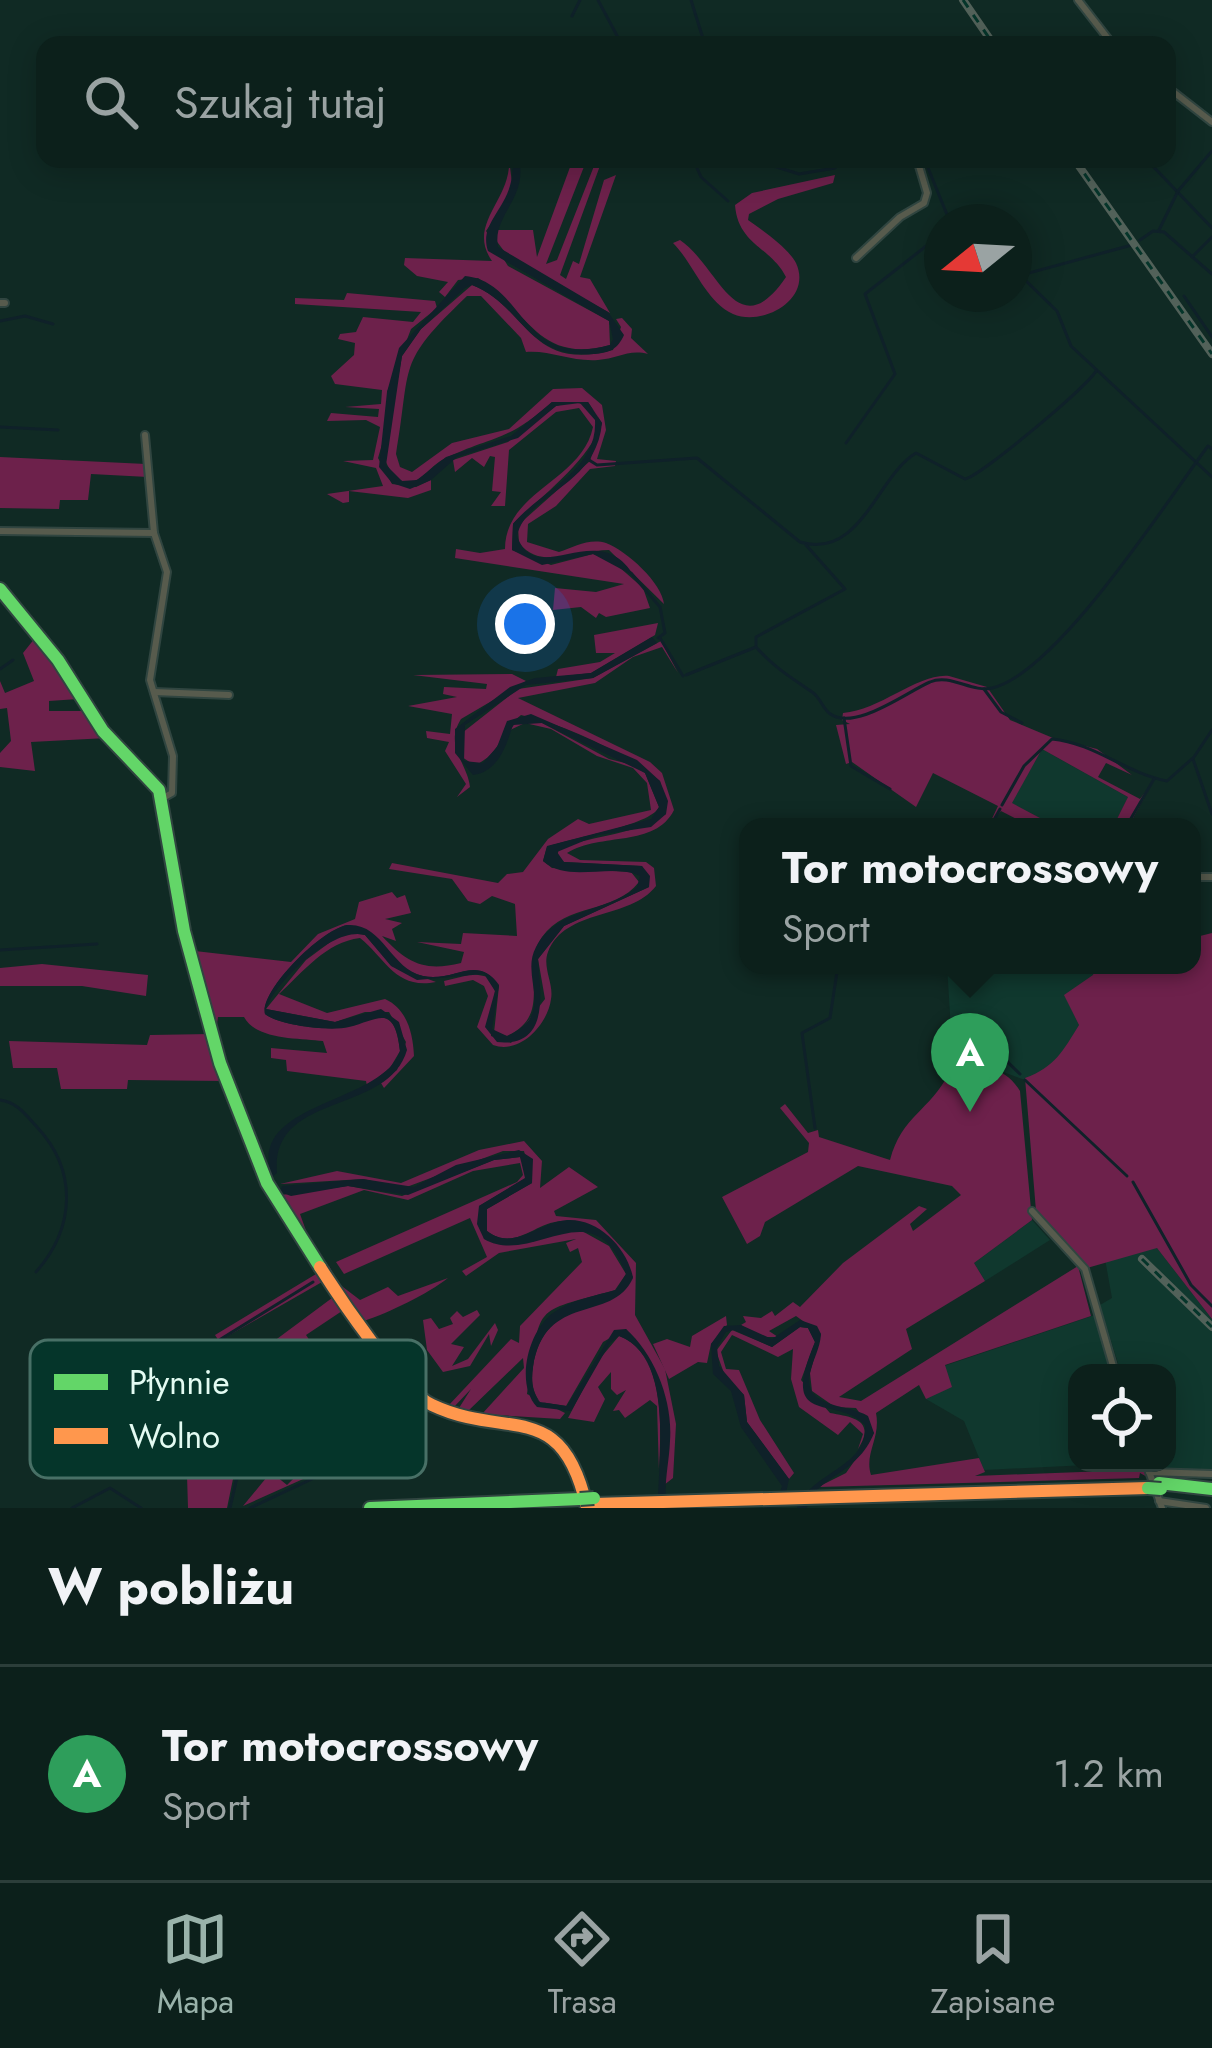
<!DOCTYPE html>
<html lang="pl">
<meta charset="utf-8">
<style>
body{margin:0;font-family:Jost,sans-serif;background:#1a2d28;color:#f1f3f6}
.controls{position:absolute;right:36px;bottom:36px;display:grid;overflow:hidden;border-radius:24px;box-shadow:0 6px 30px #0003}
.controls button{width:108px;height:108px;display:grid;place-items:center;padding:0;border:0;border-bottom:3px solid #2c3e3a;background:#0c201b;color:#f1f3f6;font:60px sans-serif}
.compass{position:absolute;left:924px;top:204px;width:108px;height:108px;border-radius:50%;background:#0c201b;box-shadow:0 6px 30px #0003;rotate:252deg}
.you{position:absolute;left:525px;top:624px;width:42px;height:42px;margin:-30px;border:9px solid #fff;border-radius:50%;background:#1a73e8;box-shadow:0 0 0 18px #1a73e833}
.badge{display:grid;place-items:center;width:78px;height:78px;border-radius:50%;background:#99b2aa;color:#fff;font-size:39px;font-weight:700}
.pin{position:absolute;translate:-50% -99px;filter:drop-shadow(0 3px 6px #0008)}
.pin::after{content:'';position:absolute;top:63px;width:42px;height:36px;background:inherit;clip-path:polygon(0 0,100% 0,50% 100%)}
.popup{position:absolute;left:739px;top:818px;width:462px;height:156px;box-sizing:border-box;display:grid;place-content:center;border-radius:24px;background:#0c201b;filter:drop-shadow(0 3px 9px #0005);font-size:39px;white-space:nowrap;color:#9aa3a3}
.popup b{font-size:45px;color:#f1f3f6}
.popup::after{content:'';position:absolute;left:50%;top:100%;margin-left:-24px;border:24px solid transparent;border-top-color:#0c201b}
.list{margin:0;padding:0;list-style:none}
h2{display:flex;justify-content:space-between;align-items:center;height:156px;margin:0;padding:0 48px;font-size:51px}
h2 small{font-size:39px;font-weight:400;color:#9aa3a3}
.list li{display:grid;grid-template-columns:78px 1fr auto;gap:36px;align-items:center;box-sizing:border-box;height:216px;padding:0 48px;border-top:3px solid #2c3e3a}
.list b{display:block;font-size:45px;white-space:nowrap}
.list p{margin:0;font-size:39px;white-space:nowrap;color:#9aa3a3}
.list em{font-size:39px;font-style:normal;color:#9aa3a3}
.icon{flex:none;width:66px;height:66px;fill:none;stroke:currentColor;stroke-width:2;stroke-linecap:round;stroke-linejoin:round}
.map{position:relative;flex:none;width:1212px;height:1508px;overflow:hidden}
.search{position:absolute;background:#0c201b;box-shadow:0 6px 30px #0003;left:36px;right:36px;top:36px;height:132px;display:flex;align-items:center;gap:30px;box-sizing:border-box;padding:0 42px;border-radius:24px;color:#9aa3a3;font-size:45px}
.sheet{height:372px;background:#0c201b}
nav{display:flex;justify-content:space-around;align-items:center;box-sizing:border-box;height:168px;border-top:3px solid #2c3e3a;background:#0c201b;font-size:33px;color:#9aa3a3}
nav a{display:grid;justify-items:center;gap:6px}
nav .on{color:#99b2aa}
.map>svg:first-child{display:block}
</style>
<div class="map">
<svg width="1212" height="1508" viewBox="0 0 1212 1508">
<rect width="100%" height="100%" fill="#102a24"/>
<g fill="#10382e">
<path d="M1042 749 1128 797 1113 827H1057L1011 803Z"/>
<path d="M947 965H1096L1093 976 1065 995 1079 1025 1068 1044 1055 1064 1025 1080 985 1065 953 1063Z"/>
<path d="M1032 1220 1050 1240 985 1281 974 1263Z"/>
<path d="M1148 1247 1157 1248 1212 1319V1471L1150 1469 1148 1463H1167V1373H1121L1100 1305 1112 1298 1105 1259Z"/>
<path d="M1095 1315 1113 1373H1077V1463H1128L984 1470 964 1421 926 1399 944 1366Z"/>
</g>
<g fill="#6d214b">
<path d="M509 159 513 191 486 231 508 266 609 321 610 345C537 365 529 310 478 278L458 280 445 297 439 292 448 282 417 276 404 265 405 258 492 261C466 224 512 200 509 159Z"/>
<path d="M573 159H587L546 264 557 260 596 161 601 163 560 275 566 279 573 261 579 264 604 180 616 175 580 277 590 279 610 313 510 259 495 239 498 230H533L537 257Z"/>
<path d="M835 175 833 183 778 199 749 214 748 220C762 230 788 248 796 263 813 300 762 327 733 314 705 301 694 264 673 243L680 240C719 266 737 349 786 277 771 247 738 245 735 205L752 193Z"/>
<path d="M472 285C529 307 528 373 613 350L621 327 616 319 622 318 632 329 631 338 648 354C628 349 617 359 598 360 572 362 550 350 526 352L521 338 481 296H467C395 365 412 363 396 454L400 467 412 472 452 443 509 429 553 389 582 388 602 405 606 430 597 459 616 461 615 466 590 469 556 506 528 524 527 542 559 552C574 547 589 538 606 543 627 551 662 583 664 604L609 550C578 550 541 571 519 543L518 527 525 519 590 461 602 423 588 402H552C507 443 490 436 442 460 431 466 422 481 410 482 396 483 388 468 384 457L402 356 421 329Z"/>
<path d="M347 293 435 301 437 308 411 329 387 392 388 424 378 458 392 484 416 487 431 480V490L408 498 349 491V502L343 503 327 494 383 486 376 468 343 461 373 460 380 427 366 420 327 421 331 413 378 417 379 409 345 407 381 404 382 390 335 384 331 376 354 355 355 343 338 339 340 334 356 332 363 317 413 322 421 312 295 304V298L344 300Z"/>
<path d="M572 402C654 414 525 509 513 524L512 550 551 565 593 554 610 559 643 588 650 608 606 617 599 613 596 618 581 607 553 610 555 588 596 592 624 584 455 558 456 549 480 553 505 549C505 491 582 481 593 427L579 408 556 412 509 450 505 506H491L501 492 492 491 495 457 490 456 484 467 472 458 455 472 453 460 508 442 556 406Z"/>
<path d="M0 457 146 464 148 477 91 474 88 500H60L59 509 0 508Z"/>
<path d="M658 623 655 635 591 673 556 677 558 669 600 662 615 653H596L594 635Z"/>
<path d="M35 638 78 699 49 701V711H85L107 738 31 742 35 771 0 767V753L11 741 7 708 0 709V681L5 693 34 681 23 653Z"/>
<path d="M661 641 678 673 662 647 633 657 595 683 518 698 650 762 662 773 674 810C655 848 601 832 567 853L580 860 646 862 654 868 656 886C630 920 565 908 548 952 542 967 554 984 551 999 548 1024 520 1055 493 1045L477 1027 488 996 484 986 473 980 445 986 444 981 473 974 489 977 495 991 491 1036 511 1043 545 999 538 959 564 926 649 887 642 866 564 862 557 857 559 848C596 835 635 835 666 814L660 781C620 751 570 726 521 715 502 730 498 758 474 765L462 757V733L518 689 593 678Z"/>
<path d="M512 674 526 681 461 719C444 746 467 762 470 787L457 797 466 784 445 751 449 742 427 738 426 731 450 734 452 714 408 706 457 697 443 694 444 687 486 689 487 684 413 675Z"/>
<path d="M949 676 987 687 1010 720 1053 738 1097 749 1132 775 1106 763 1098 777 1140 799 1153 782 1128 827H1113L1128 797 1042 749 1012 803 1057 827 1028 819 1037 827H1032L1001 811 988 827 998 806 933 773 916 807 852 762 846 764 836 725 850 724 842 720 843 713C881 710 918 673 949 676Z"/>
<path d="M517 721 542 723 609 759 633 765 645 773 659 807C650 826 573 837 547 847L543 861 552 868 631 872 639 882C614 914 566 903 542 937 519 970 555 1014 507 1036L494 1033 499 986C477 953 454 983 423 976 388 968 383 928 347 925 322 930 260 990 265 1014 278 1025 331 1032 348 1026 380 1015 395 1007 400 1051L390 1068 367 1086 366 1081 287 1071 286 1060 271 1058V1048L327 1053 323 1041C299 1038 256 1040 244 1017H218L216 1031 195 951 291 962 318 934 355 919 359 902 392 892 397 898 405 895 411 913 385 919 402 923 392 929 396 941 382 936C407 963 424 972 461 963L464 952 417 942 461 944 463 933 517 936 515 904 492 896 480 904 468 901 452 879 389 869 392 863 498 883 507 874 523 872 548 839 578 819 589 824 651 810 647 783 633 768 597 756 551 729 525 723 510 730Z"/>
<path d="M344 932 365 935 392 966 436 982C396 990 386 959 360 938 326 942 303 972 279 994L327 1013 385 999C407 1009 413 1033 414 1056L384 1088 381 1083 397 1070 406 1042 389 1012H365L335 1022 266 1009 306 960Z"/>
<path d="M1212 933V1319L1157 1248 1087 1268 1036 1211 1025 1078C1055 1067 1063 1051 1079 1025L1064 995 1093 975 1096 965H1192V938Z"/>
<path d="M42 964 148 975 146 996 82 986H0V968Z"/>
<path d="M950 1020 953 1063C981 1065 1005 1066 1020 1091L1032 1220 974 1263 985 1281 906 1329 912 1349 839 1397 861 1401 1078 1266 1091 1316 945 1365 952 1387 926 1399 919 1385 876 1413C881 1438 864 1453 871 1475L979 1458 985 1472 975 1476 1107 1471 1143 1463 1149 1478 1140 1473 1139 1478 818 1487 846 1473 874 1433 856 1408 835 1407 812 1391 810 1373 821 1334 796 1316 769 1331 778 1337H758L741 1325 746 1322 743 1316 761 1318 772 1311 775 1316 793 1302 800 1307 843 1263 919 1206 927 1209 910 1224 913 1231 961 1195 952 1186 858 1166 765 1222 760 1236 747 1244 722 1197 808 1152 809 1143 780 1108 785 1104 808 1133 818 1130 819 1137 890 1160C902 1115 930 1111 949 1073L937 1034Z"/>
<path d="M210 1034 225 1081 128 1080 127 1089H61L57 1068H13L9 1041 147 1045 150 1035Z"/>
<path d="M524 1141 542 1161 540 1188 569 1167 598 1187 554 1211 556 1216 596 1220 636 1263 635 1315 665 1369 676 1424 673 1478 664 1485C674 1420 664 1381 626 1329L603 1342 566 1406 540 1402C532 1391 531 1380 533 1367 544 1300 595 1317 633 1277L608 1236C595 1232 575 1220 561 1221 534 1223 514 1252 487 1231V1209L532 1183 524 1151H503L404 1188 363 1179 280 1184 337 1171 401 1183 479 1150Z"/>
<path d="M520 1157 528 1171 526 1178 479 1206 484 1239 532 1242 562 1230 582 1231 609 1246 626 1274 615 1290C530 1314 542 1301 527 1394L565 1413 560 1419 482 1414 524 1368 523 1358 468 1411 459 1408 471 1389 453 1408 448 1406 511 1339 519 1343 520 1326 582 1262 578 1248 570 1252 566 1243 576 1239 499 1253 466 1276 462 1271 487 1257 470 1218 344 1274 336 1262 517 1182 523 1175 520 1163 473 1171 408 1200 364 1190 300 1214 309 1239 281 1195 348 1186 402 1196 494 1160Z"/>
<path d="M329 1266 339 1284 360 1300 388 1287 398 1296 448 1278C428 1294 388 1313 364 1321L366 1331 326 1267Z"/>
<path d="M321 1271 342 1311 306 1335 312 1344 246 1398 234 1371 332 1298 322 1282 219 1341 215 1335Z"/>
<path d="M477 1310 480 1315 451 1344 464 1347 452 1366 468 1359 495 1323 498 1330 491 1346 489 1334 470 1366 443 1372 427 1350 423 1320 431 1318 439 1329 453 1324 450 1318 457 1311 463 1317Z"/>
<path d="M726 1316 727 1325 711 1344 707 1363 698 1362 669 1379 653 1344 667 1339 690 1347 692 1336Z"/>
<path d="M800 1327 808 1328 815 1342 801 1380 830 1413C854 1417 876 1421 858 1449L863 1434 850 1422 838 1435 799 1407 791 1379 793 1349 778 1357 732 1335 721 1352 726 1369 739 1370 760 1420 794 1473 789 1479 747 1422 744 1395 725 1376 716 1351 732 1330 772 1347Z"/>
<path d="M619 1336C667 1354 661 1432 659 1472L657 1406 650 1400 625 1418 619 1410 613 1411 626 1390 617 1395 611 1389V1372L598 1387 605 1399 594 1422 568 1418 598 1361Z"/>
<path d="M358 1415 371 1430 337 1458 342 1469 328 1475 321 1471 243 1506 271 1472 287 1485Z"/>
<path d="M234 1474 227 1508H188L187 1475Z"/>
</g>
<g fill="#0f2129">
<path d="M512 159H519C528 199 492 215 498 247L608 312 624 335C618 349 609 353 594 354 525 359 523 305 472 285L465 288 421 329 402 356 386 465 402 481 417 480 446 457 511 436 552 402H588L602 423C596 488 526 493 517 536 537 591 598 515 634 576L593 554 542 565 512 550 513 524C540 491 598 471 595 420L580 403 556 406 518 438 457 457 431 480 410 489 392 483 379 467 387 392 399 348 465 276C526 282 519 370 610 345L613 339 609 321 488 251C477 219 518 205 512 159Z"/>
<path d="M652 637 657 643 593 678 526 685 465 725 464 761 483 763 497 747 507 721 531 714 637 760 660 781 668 801 666 814 651 827 598 835 557 852 564 862 642 866 650 876 649 887 564 926 538 959C540 991 551 1048 497 1042L485 1027 495 991 484 974 417 980 391 966 365 935C333 926 275 982 266 1009L335 1022 381 1009 399 1022 407 1050C388 1116 270 1091 277 1173L272 1177C245 1101 382 1105 400 1051 395 1003 379 1019 349 1027 330 1032 278 1025 265 1014 259 991 324 926 349 925 383 924 391 969 423 976 454 983 477 953 499 985L492 1029 507 1036C558 1014 519 978 536 947 558 907 604 914 637 887L640 876C612 862 568 884 543 861L547 846 651 819 659 807 645 773 542 723 513 725C506 746 498 772 473 775L455 753V729L510 687 535 678 591 673Z"/>
<path d="M519 1150 533 1159 532 1183 487 1209V1231C514 1252 539 1222 567 1220 599 1218 628 1249 633 1278 612 1324 545 1291 533 1367 531 1381 532 1392 540 1402L567 1406 614 1330 626 1329C655 1355 673 1401 670 1441 669 1465 663 1485 667 1508H659L658 1499C659 1455 673 1356 619 1336L610 1343 571 1411 537 1407C515 1384 528 1331 553 1313 571 1300 594 1296 616 1290L626 1274C593 1186 533 1268 484 1239L477 1224 479 1206 525 1178 520 1157 494 1160 408 1195 348 1186 291 1196 280 1192 282 1186 363 1179 414 1187 456 1165Z"/>
<path d="M800 1320 817 1326 821 1334C820 1349 813 1359 810 1373 802 1409 850 1404 868 1416L874 1433C857 1476 815 1476 807 1508H797C810 1472 868 1468 865 1425 835 1394 778 1429 815 1342L808 1328 800 1327 772 1347 734 1330 726 1332 717 1347 719 1366 744 1395 747 1422 789 1479 783 1507 763 1508 777 1501 782 1486 741 1427 731 1391 713 1374 711 1344 724 1326 741 1325 772 1339Z"/>
</g>
<g fill="none" stroke-linecap="round" stroke-linejoin="round">
<g stroke="#0f2129" stroke-width="3">
<path d="M598 0 622 45"/>
<path d="M691 0 705 45"/>
<path d="M572 16 580 0"/>
<path d="M693 159 701 177 728 201"/>
<path d="M751 159 799 174 835 168 842 159"/>
<path d="M1146 159 1212 228"/>
<path d="M926 163 950 222"/>
<path d="M1159 230 1178 191 1212 151"/>
<path d="M1140 240 1153 231 1164 232 1212 274"/>
<path d="M1192 257 1212 237"/>
<path d="M1014 277 1132 245"/>
<path d="M1023 278 1057 311 1071 346 1212 477"/>
<path d="M1184 296 1212 337"/>
<path d="M0 321 25 316 53 324"/>
<path d="M0 427 58 430"/>
<path d="M846 443 895 374 865 294 939 236"/>
<path d="M589 460 597 465 697 458 800 542C861 560 877 476 916 453L965 479C979 477 1086 388 1096 371"/>
<path d="M631 573 660 607 665 633 658 638"/>
<path d="M660 638 683 676"/>
<path d="M756 645V637L845 589 806 545"/>
<path d="M0 669 13 660"/>
<path d="M686 675 756 647C775 668 789 676 812 692 820 697 822 707 829 713 854 733 908 691 930 682 950 673 972 693 992 688 1057 673 1166 502 1208 446L1212 449"/>
<path d="M984 689 1001 712 1022 723"/>
<path d="M844 718 851 766 890 789"/>
<path d="M1193 759 1212 814"/>
<path d="M1002 805 1024 766 1052 739C1094 743 1126 773 1167 781L1194 757 1212 730"/>
<path d="M990 827 1000 809"/>
<path d="M1126 827 1154 779"/>
<path d="M0 950 97 944"/>
<path d="M980 1035 1020 1074"/>
<path d="M1025 1080 1127 1176"/>
<path d="M0 1100C17 1102 26 1115 37 1127 78 1171 75 1228 36 1272"/>
<path d="M815 1128 802 1033 830 1018 838 965"/>
<path d="M1133 1182 1191 1285 1212 1306"/>
<path d="M72 1508 110 1488 141 1508"/>
<path d="M230 1508 247 1433 216 1342 313 1282"/>
<path d="M250 1508 346 1463"/>
</g>
<g stroke="#304540" stroke-width="10">
<g id="street">
<path d="M1078 0 1113 45"/>
<path d="M1167 87 1212 122"/>
<path d="M856 258 900 217 924 203 927 193 919 166 927 159"/>
<path d="M0 303H5"/>
<path d="M145 435 154 533 167 572 150 680 173 756 172 793 163 798"/>
<path d="M0 531 154 533"/>
<path d="M154 692 229 695"/>
<path d="M1192 877H1212"/>
<path d="M1032 1211 1085 1269 1115 1373"/>
<path d="M1146 1463 1162 1508"/>
<path d="M1149 1472 1212 1474"/>
<path d="M1159 1501 1206 1508"/>
</g>
</g>
<g stroke="#304540" stroke-width="16">
<g id="fast">
<path d="M0 589 58 660 103 731 159 790 184 931 220 1063 267 1183 320 1267"/>
<path d="M1159 1483 1212 1489"/>
<path d="M370 1508 580 1499"/>
</g>
</g>
<g stroke="#304540" stroke-width="16">
<g id="slow">
<path d="M320 1267C339 1297 402 1391 432 1405 508 1441 562 1396 587 1508"/>
<path d="M594 1504 1148 1488"/>
</g>
</g>
<use href="#street" stroke="#575b4d" stroke-width="6"/>
<use href="#fast" stroke="#63d668" stroke-width="12"/>
<use href="#slow" stroke="#ff974d" stroke-width="12"/>
<g stroke="#526159" stroke-width="8">
<g id="rail">
<path d="M963 0 994 45"/>
<path d="M1074 159 1212 354"/>
<path d="M1142 1259 1212 1327"/>
</g>
</g>
<use href="#rail" stroke="#05352a" stroke-width="3" stroke-dasharray="9" stroke-linecap="butt"/>
<g stroke="#304540" stroke-width="16" stroke-linecap="butt">
<g id="fast-bridge">
<path d="M1148 1488 1161 1489"/>
<path d="M580 1499 594 1498"/>
</g>
</g>
<use href="#fast-bridge" stroke="#63d668" stroke-width="12"/>
</g>
<rect x="30" y="1340" width="396" height="138" rx="18" fill="#05352a" stroke="#487066" stroke-width="3"/>
<rect x="54" y="1374" width="54" height="16" fill="#63d668"/>
<rect x="54" y="1428" width="54" height="16" fill="#ff974d"/>
<g font-size="33" fill="#e3fbf2">
<text x="129" y="1394">Płynnie</text>
<text x="129" y="1448">Wolno</text>
</g>
</svg>
<div class="controls">
<button><svg class="icon" aria-label="locate" viewBox="0 0 24 24"><circle cx="12" cy="12" r="6"/><path d="M12 2v4M12 18v4M2 12h4M18 12h4"/></svg></button>
</div>
<svg class="compass" viewBox="-18 -18 36 36"><path d="M0-13l5 13h-10z" fill="#e53935"/><path d="M0 13l5-13h-10z" fill="#9aa3a3"/></svg>
<div class="you"></div>
<div class="pin badge" style="left:970px;top:1112px;background:#2e9e5b">A</div>
<div class="popup"><b>Tor motocrossowy</b>Sport</div>
<div class="search"><svg class="icon" aria-label="search" viewBox="0 0 24 24"><circle cx="10" cy="10" r="6"/><path d="M15 15l6 6"/></svg>Szukaj tutaj</div>
</div>
<section class="sheet">
<h2>W pobliżu<small></small></h2>
<ul class="list">
<li><span class="badge" style="background:#2e9e5b">A</span><div><b>Tor motocrossowy</b><p>Sport</p></div><em>1.2 km</em></li>
</ul>
</section>
<nav>
<a class="on"><svg class="icon" aria-label="map" viewBox="0 0 24 24"><path d="M3 6l6-2 6 2 6-2v14l-6 2-6-2-6 2zM9 4v14M15 6v14"/></svg>Mapa</a>
<a><svg class="icon" aria-label="directions" viewBox="0 0 24 24"><path d="M12 3l9 9-9 9-9-9zM9 14v-3h6M13 9l2 2-2 2"/></svg>Trasa</a>
<a><svg class="icon" aria-label="saved" viewBox="0 0 24 24"><path d="M7 4h10v16l-5-4-5 4z"/></svg>Zapisane</a>
</nav>
